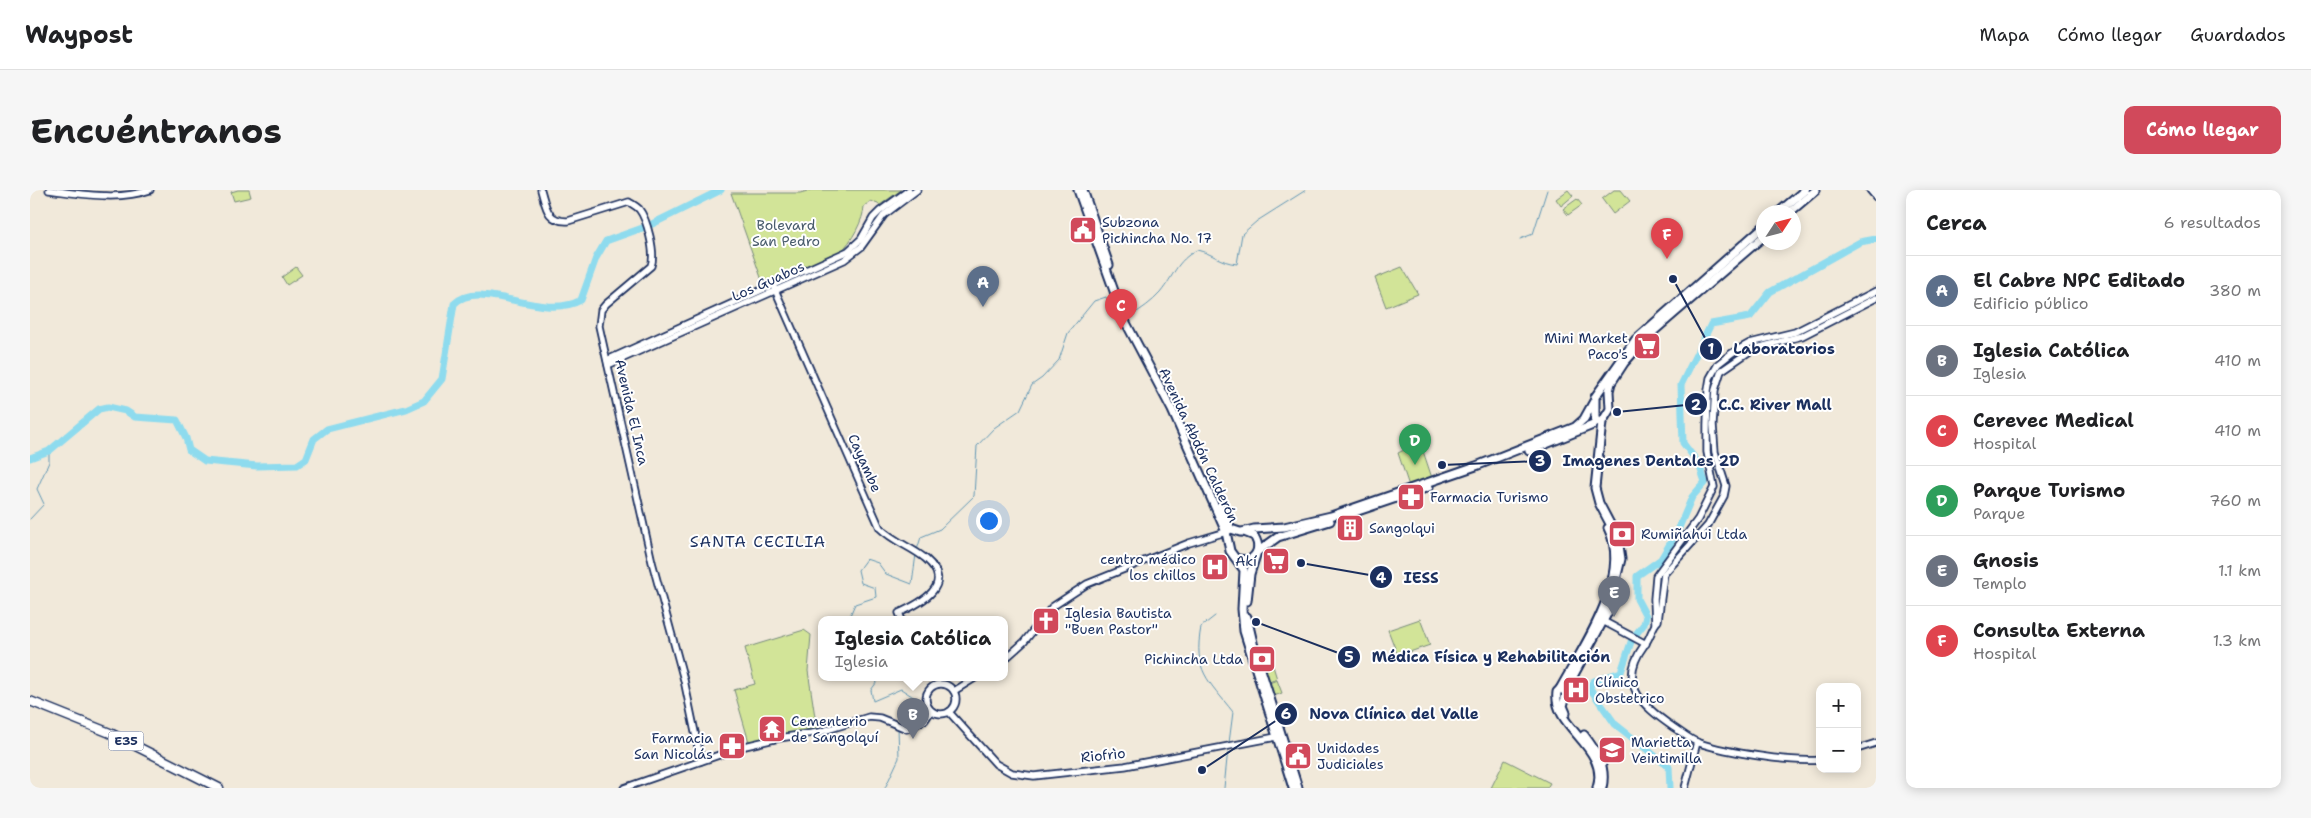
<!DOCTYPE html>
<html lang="es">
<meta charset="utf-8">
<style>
body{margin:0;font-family:"Shantell Sans",sans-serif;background:#f6f6f6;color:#202124}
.controls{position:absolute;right:15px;bottom:15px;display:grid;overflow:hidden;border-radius:10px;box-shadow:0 2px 12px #0003}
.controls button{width:45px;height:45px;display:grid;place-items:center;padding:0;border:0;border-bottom:1px solid #e0e0e0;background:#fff;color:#202124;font:25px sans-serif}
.compass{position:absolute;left:1726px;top:15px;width:45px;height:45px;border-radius:50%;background:#fff;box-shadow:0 2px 12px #0003;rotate:54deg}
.you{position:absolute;left:958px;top:330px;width:18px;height:18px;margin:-12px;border:4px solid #fff;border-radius:50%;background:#1a73e8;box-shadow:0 0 0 8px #1a73e833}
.badge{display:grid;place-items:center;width:32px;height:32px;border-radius:50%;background:#d1495b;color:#fff;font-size:16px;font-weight:700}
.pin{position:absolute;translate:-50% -41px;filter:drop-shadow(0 1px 2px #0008)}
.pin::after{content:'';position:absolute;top:26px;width:18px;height:15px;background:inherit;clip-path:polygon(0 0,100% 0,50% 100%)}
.popup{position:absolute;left:788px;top:426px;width:190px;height:65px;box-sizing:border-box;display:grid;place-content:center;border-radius:10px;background:#fff;filter:drop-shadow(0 1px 4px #0005);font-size:16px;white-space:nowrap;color:#757577}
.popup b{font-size:19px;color:#202124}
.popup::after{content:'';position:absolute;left:50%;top:100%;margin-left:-10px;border:10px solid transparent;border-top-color:#fff}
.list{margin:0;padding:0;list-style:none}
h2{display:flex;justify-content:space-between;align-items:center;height:65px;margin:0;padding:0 20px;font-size:21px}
h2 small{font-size:16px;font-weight:400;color:#757577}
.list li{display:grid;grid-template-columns:32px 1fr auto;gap:15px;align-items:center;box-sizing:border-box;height:70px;padding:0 20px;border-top:1px solid #e0e0e0}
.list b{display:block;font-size:19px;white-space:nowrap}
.list p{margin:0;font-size:16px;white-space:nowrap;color:#757577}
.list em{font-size:16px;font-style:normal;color:#757577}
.map{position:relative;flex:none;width:1846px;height:598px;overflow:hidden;border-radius:10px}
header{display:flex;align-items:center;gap:30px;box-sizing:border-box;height:70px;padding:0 25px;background:#fff;border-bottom:1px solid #e0e0e0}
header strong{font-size:24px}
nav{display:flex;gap:28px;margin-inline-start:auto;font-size:18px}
.intro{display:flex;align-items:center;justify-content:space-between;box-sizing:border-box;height:120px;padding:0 30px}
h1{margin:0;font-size:35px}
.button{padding:12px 22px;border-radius:10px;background:#d1495b;color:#fff;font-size:18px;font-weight:700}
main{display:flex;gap:30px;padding:0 30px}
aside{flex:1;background:#fff;border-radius:10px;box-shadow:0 2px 12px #0003}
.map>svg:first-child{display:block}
</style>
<header>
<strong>Waypost</strong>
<nav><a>Mapa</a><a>Cómo llegar</a><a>Guardados</a></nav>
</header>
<div class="intro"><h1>Encuéntranos</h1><a class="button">Cómo llegar</a></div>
<main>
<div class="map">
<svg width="1846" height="598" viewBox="0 0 1846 598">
<rect width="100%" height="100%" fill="#f1e9da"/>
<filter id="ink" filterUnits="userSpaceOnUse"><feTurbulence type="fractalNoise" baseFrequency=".02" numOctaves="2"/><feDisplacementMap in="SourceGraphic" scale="10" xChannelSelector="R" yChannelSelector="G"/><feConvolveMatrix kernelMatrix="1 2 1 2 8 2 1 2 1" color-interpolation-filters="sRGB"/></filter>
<g filter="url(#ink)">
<g fill="#d2e498" stroke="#768a7b">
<path d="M208 0H219L221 7 204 11 201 2Z"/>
<path d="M781 0H871L850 15 841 11 834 16C834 29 821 53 811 61L734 96 701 3H770Z"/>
<path d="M1538 0 1543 6 1531 16 1526 9Z"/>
<path d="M1584 0H1591L1600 11 1583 24 1572 9Z"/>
<path d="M1547 9 1552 15 1538 25 1533 19Z"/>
<path d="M266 77 272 85 257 95 252 87Z"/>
<path d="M1372 77 1388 104 1356 117 1345 88Z"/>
<path d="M1390 252 1402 288 1379 296 1368 263Z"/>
<path d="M1390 429 1400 455 1368 466 1358 440Z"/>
<path d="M774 440 781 445 778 481 787 540 719 552 704 500 725 494 715 458Z"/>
<path d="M1243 476 1247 489 1239 492 1235 479Z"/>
<path d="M1247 490 1252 503 1244 506 1239 493Z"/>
<path d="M1475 570 1520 593 1517 598H1461Z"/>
</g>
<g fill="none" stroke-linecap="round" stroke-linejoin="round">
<g stroke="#6096b4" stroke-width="1">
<path d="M1490 49 1503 44 1517 0"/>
<path d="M1094 121 1102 125C1112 119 1122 112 1130 103 1144 86 1146 71 1167 60 1184 64 1189 72 1207 74L1212 44 1227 31 1276 0"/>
<path d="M0 329 14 314 7 299 19 272V261"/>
<path d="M887 360 891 347 910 339 944 306 947 256 964 238 990 220 1002 195 1012 188 1029 170 1038 143 1064 111 1076 107 1081 115 1086 117"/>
<path d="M1185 426 1171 437C1163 481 1178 490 1203 522L1199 553"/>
<path d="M818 430 825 414 846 407 845 398 831 393 828 380 836 369 848 373 856 384 882 394 886 364"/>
<path d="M850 488 841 500 843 511 871 499 885 508 881 528 870 534"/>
<path d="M855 598 869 568 868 537"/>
<path d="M1194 598 1198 559"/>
</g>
<g stroke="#8edbee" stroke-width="7">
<path d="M0 268 19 261 69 219 78 217 96 221 105 227 147 230 156 248 159 260 175 271 227 276 267 275 276 269 284 249 297 239 376 219 394 211 412 189 424 114C450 87 512 132 551 110L566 68 576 51 618 36 691 0"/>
<path d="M1640 598 1639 577 1585 534 1559 497 1564 491 1591 482 1602 449 1614 434 1616 426 1607 409V386L1631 369 1648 340 1662 307 1675 292 1669 274 1653 253 1651 195 1681 134 1720 127 1740 102 1830 52 1846 49"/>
</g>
<g stroke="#1b2f5e" stroke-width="9">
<g id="minor">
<path d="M19 0C52 4 88 11 120 0"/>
<path d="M511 0C516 17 517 32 538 31L599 12C602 14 606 16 609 19 617 29 626 63 621 76L576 114 571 120 569 136 622 372 654 490 671 571"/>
<path d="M1840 0 1846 7"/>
<path d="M743 95 850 338C864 352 882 357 896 369 926 395 891 413 869 423L872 430"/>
<path d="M577 170 818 61 831 49 843 28 850 21 879 0"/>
<path d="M578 175 814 70 831 57 854 25 887 0"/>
<path d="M1571 430 1616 454"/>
<path d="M1625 433 1624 409 1626 386 1668 329 1684 297 1677 262V235L1678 200 1680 188 1688 174 1702 163 1720 153 1765 142 1846 101"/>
<path d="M974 470 994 452 1022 417 1057 394 1159 353 1199 341"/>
<circle cx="911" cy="509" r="15"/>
<path d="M924 501 945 488"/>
<path d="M919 522 966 574 982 583 1004 586 1095 576 1251 546"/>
<path d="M1827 559 1846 553"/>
<path d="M1790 570C1762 573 1696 562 1669 553 1660 550 1651 542 1643 537 1611 515 1586 493 1615 454 1621 447 1622 436 1628 431L1634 384 1678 335 1694 306 1696 296 1685 262 1683 235 1685 200 1691 181 1723 159 1772 146 1846 108"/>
<path d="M594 598 715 556 749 548 790 542 839 527 850 528 877 539 895 530 901 521"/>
<path d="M1655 598 1667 552"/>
</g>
</g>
<g stroke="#1b2f5e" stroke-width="11">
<g id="major">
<path d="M1048 0 1094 129 1142 220 1196 342 1200 361 1214 380 1212 419 1214 441 1263 598"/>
<path d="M1053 0 1079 75"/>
<path d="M1749 22 1775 0"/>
<path d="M1760 22 1786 0"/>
<path d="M1569 232 1565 229V207L1606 149 1734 36"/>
<path d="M1499 261 1563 235 1566 231"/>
<path d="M1190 316 1201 339 1210 342"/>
<path d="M1310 327 1399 297"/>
<path d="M1212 342 1224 339 1254 337 1301 326 1446 276 1545 237 1554 229 1564 211"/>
<path d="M1227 362 1248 347 1300 331"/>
<path d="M1207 369 1219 370C1229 364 1230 355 1224 346L1214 342"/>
<path d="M1217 411 1220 384 1226 365"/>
<path d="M1217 427 1224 457 1268 598"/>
<path d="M1530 499C1553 457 1603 386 1578 338"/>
<path d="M1535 501 1578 422 1591 369 1588 349 1569 313 1565 298 1572 232 1580 219 1579 201 1581 193 1594 173 1618 146 1734 46"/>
<path d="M1535 501 1530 499 1527 502C1522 538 1580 557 1567 598"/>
<path d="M1535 501 1536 505 1533 516 1536 523"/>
<path d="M1554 545C1567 562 1577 576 1572 598"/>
</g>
</g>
<g stroke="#1b2f5e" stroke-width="11">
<path id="highway" d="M0 511 80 543 189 598"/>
</g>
<use href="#minor" stroke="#fff" stroke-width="5.5"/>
<use href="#major" stroke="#fff" stroke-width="7"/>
<use href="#highway" stroke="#fff" stroke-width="8"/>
</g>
</g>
<defs>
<g id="civic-square" transform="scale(1.4375)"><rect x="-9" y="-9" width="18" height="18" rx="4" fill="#d1495b" stroke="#fff"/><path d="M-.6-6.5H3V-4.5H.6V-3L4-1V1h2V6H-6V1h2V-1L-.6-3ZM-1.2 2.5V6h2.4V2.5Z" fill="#fff"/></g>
<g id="supermarket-square" transform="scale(1.4375)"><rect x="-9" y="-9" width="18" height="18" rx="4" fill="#d1495b" stroke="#fff"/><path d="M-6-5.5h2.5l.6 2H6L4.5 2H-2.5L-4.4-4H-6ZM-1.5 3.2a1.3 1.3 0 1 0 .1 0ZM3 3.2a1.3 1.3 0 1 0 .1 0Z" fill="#fff"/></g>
<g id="pharmacy-square" transform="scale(1.4375)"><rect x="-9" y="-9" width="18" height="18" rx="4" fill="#d1495b" stroke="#fff"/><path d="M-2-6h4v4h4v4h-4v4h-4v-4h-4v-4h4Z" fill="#fff"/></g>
<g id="building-square" transform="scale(1.4375)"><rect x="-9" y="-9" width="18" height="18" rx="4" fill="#d1495b" stroke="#fff"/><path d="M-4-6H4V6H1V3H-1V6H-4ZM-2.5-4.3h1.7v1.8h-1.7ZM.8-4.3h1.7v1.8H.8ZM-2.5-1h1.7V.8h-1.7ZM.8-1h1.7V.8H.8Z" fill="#fff"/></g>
<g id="bank-square" transform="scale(1.4375)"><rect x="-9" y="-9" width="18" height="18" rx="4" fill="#d1495b" stroke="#fff"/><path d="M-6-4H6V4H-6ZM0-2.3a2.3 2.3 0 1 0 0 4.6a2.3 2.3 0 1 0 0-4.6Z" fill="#fff"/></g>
<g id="hospital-square" transform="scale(1.4375)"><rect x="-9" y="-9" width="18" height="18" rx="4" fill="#d1495b" stroke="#fff"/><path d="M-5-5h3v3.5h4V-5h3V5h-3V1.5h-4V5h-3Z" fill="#fff"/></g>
<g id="church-square" transform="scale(1.4375)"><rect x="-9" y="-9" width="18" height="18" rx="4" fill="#d1495b" stroke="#fff"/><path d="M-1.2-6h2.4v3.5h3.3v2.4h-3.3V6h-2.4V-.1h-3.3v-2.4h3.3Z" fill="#fff"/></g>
<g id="temple-square" transform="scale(1.4375)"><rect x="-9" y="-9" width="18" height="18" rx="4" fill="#d1495b" stroke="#fff"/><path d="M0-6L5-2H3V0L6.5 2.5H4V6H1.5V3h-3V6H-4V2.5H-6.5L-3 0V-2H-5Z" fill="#fff"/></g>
<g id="school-square" transform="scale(1.4375)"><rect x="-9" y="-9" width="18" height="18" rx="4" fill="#d1495b" stroke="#fff"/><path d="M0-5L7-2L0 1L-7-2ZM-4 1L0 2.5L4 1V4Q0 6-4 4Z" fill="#fff"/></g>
</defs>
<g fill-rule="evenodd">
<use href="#civic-square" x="1053" y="40"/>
<use href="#supermarket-square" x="1617" y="156"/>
<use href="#pharmacy-square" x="1381" y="307"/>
<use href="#building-square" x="1320" y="338"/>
<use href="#bank-square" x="1592" y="344"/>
<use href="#supermarket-square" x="1246" y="371"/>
<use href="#hospital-square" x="1185" y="377"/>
<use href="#church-square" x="1016" y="431"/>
<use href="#bank-square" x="1232" y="469"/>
<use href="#hospital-square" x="1546" y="500"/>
<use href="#temple-square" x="742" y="539"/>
<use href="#pharmacy-square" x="702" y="556"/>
<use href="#school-square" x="1582" y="560"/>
<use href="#civic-square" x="1268" y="566"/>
</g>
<g text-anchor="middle" stroke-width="4" stroke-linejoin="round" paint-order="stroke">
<rect fill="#fff" stroke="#5f6d8e" stroke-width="1" x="78.5" y="541.5" width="35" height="19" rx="4"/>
<g font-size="12" font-weight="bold" fill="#1b2f5e">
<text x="96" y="555">E35</text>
</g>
<g font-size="14" fill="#1b2f5e" stroke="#fff" text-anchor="start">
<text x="1072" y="37">Subzona<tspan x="1072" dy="16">Pichincha No. 17</tspan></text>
<text x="1598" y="153" text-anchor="end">Mini Market<tspan x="1598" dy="16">Paco's</tspan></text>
<text x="1400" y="312">Farmacia Turismo</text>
<text x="1339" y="343">Sangolqui</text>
<text x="1611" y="349">Rumiñahui Ltda</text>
<text x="1166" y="374" text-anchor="end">centro médico<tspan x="1166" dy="16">los chillos</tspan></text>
<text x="1227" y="376" text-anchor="end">Akí</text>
<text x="1035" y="428">Iglesia Bautista<tspan x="1035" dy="16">"Buen Pastor"</tspan></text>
<text x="1213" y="474" text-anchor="end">Pichincha Ltda</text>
<text x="1565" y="497">Clínico<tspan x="1565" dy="16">Obstetrico</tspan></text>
<text x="761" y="536">Cementerio<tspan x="761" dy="16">de Sangolquí</tspan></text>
<text x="683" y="553" text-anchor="end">Farmacia<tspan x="683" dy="16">San Nicolás</tspan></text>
<text x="1601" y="557">Marietta<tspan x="1601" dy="16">Veintimilla</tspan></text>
<text x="1287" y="563">Unidades<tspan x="1287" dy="16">Judiciales</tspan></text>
</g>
<g font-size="14" fill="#495c6c" stroke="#fff">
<text x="756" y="40">Bolevard<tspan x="756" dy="16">San Pedro</tspan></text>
</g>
<g font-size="14" fill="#1b2f5e" stroke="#fff">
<text transform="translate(738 91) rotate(-24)" y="5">Los Guabos</text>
<text transform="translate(602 222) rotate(77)" y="5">Avenida El Inca</text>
<text transform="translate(1169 255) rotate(65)" y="5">Avenida Abdón Calderón</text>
<text transform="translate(835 273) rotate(66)" y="5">Cayambe</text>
<text transform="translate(1073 565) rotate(-6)" y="5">Riofrìo</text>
</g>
<g font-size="16" letter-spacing="1" fill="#1b2f5e" stroke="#fff">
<text x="728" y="357">SANTA CECILIA</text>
</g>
</g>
<path fill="none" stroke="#1b2f5e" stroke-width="2" d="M1643 89L1681 159M1587 222L1666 214M1412 275L1510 271M1271 373L1351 387M1226 432L1319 467M1172 580L1256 524"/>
<g fill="#1b2f5e" stroke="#fff" stroke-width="2">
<circle cx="1643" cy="89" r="5"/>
<circle cx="1587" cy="222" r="5"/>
<circle cx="1412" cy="275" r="5"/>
<circle cx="1271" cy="373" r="5"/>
<circle cx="1226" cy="432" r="5"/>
<circle cx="1172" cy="580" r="5"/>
<circle cx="1681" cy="159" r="12"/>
<circle cx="1666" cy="214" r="12"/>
<circle cx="1510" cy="271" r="12"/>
<circle cx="1351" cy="387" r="12"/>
<circle cx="1319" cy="467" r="12"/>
<circle cx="1256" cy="524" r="12"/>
</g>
<g font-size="15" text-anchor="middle" font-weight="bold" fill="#fff">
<text x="1681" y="164">1</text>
<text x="1666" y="220">2</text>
<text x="1510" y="276">3</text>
<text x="1351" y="393">4</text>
<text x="1319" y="472">5</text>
<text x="1256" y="529">6</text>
</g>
<g font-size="15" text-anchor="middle" font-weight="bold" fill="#1b2f5e" stroke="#fff" stroke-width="4" stroke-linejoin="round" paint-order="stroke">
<text x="1754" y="164">Laboratorios</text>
<text x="1745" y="220">C.C. River Mall</text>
<text x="1621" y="276">Imagenes Dentales 2D</text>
<text x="1391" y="393">IESS</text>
<text x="1461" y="472">Médica Física y Rehabilitación</text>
<text x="1364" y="529">Nova Clínica del Valle</text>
</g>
</svg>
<div class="controls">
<button>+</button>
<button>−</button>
</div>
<svg class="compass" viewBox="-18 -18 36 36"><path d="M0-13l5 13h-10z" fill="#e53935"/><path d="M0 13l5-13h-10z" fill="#757577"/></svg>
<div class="you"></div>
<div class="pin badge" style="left:953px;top:117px;background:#5c6f8a">A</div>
<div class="pin badge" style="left:883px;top:549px;background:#6b7280">B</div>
<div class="popup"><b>Iglesia Católica</b>Iglesia</div>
<div class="pin badge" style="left:1091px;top:140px;background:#e0444e">C</div>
<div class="pin badge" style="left:1385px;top:275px;background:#2e9e5b">D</div>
<div class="pin badge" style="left:1584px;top:427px;background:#6b7280">E</div>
<div class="pin badge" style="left:1637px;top:69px;background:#e0444e">F</div>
</div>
<aside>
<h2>Cerca<small>6 resultados</small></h2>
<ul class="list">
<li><span class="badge" style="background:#5c6f8a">A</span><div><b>El Cabre NPC Editado</b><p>Edificio público</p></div><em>380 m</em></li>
<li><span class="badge" style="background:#6b7280">B</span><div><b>Iglesia Católica</b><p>Iglesia</p></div><em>410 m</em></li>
<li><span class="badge" style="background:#e0444e">C</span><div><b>Cerevec Medical</b><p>Hospital</p></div><em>410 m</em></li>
<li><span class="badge" style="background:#2e9e5b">D</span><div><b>Parque Turismo</b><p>Parque</p></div><em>760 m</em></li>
<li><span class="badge" style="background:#6b7280">E</span><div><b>Gnosis</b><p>Templo</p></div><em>1.1 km</em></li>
<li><span class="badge" style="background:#e0444e">F</span><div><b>Consulta Externa</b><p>Hospital</p></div><em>1.3 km</em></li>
</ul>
</aside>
</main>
